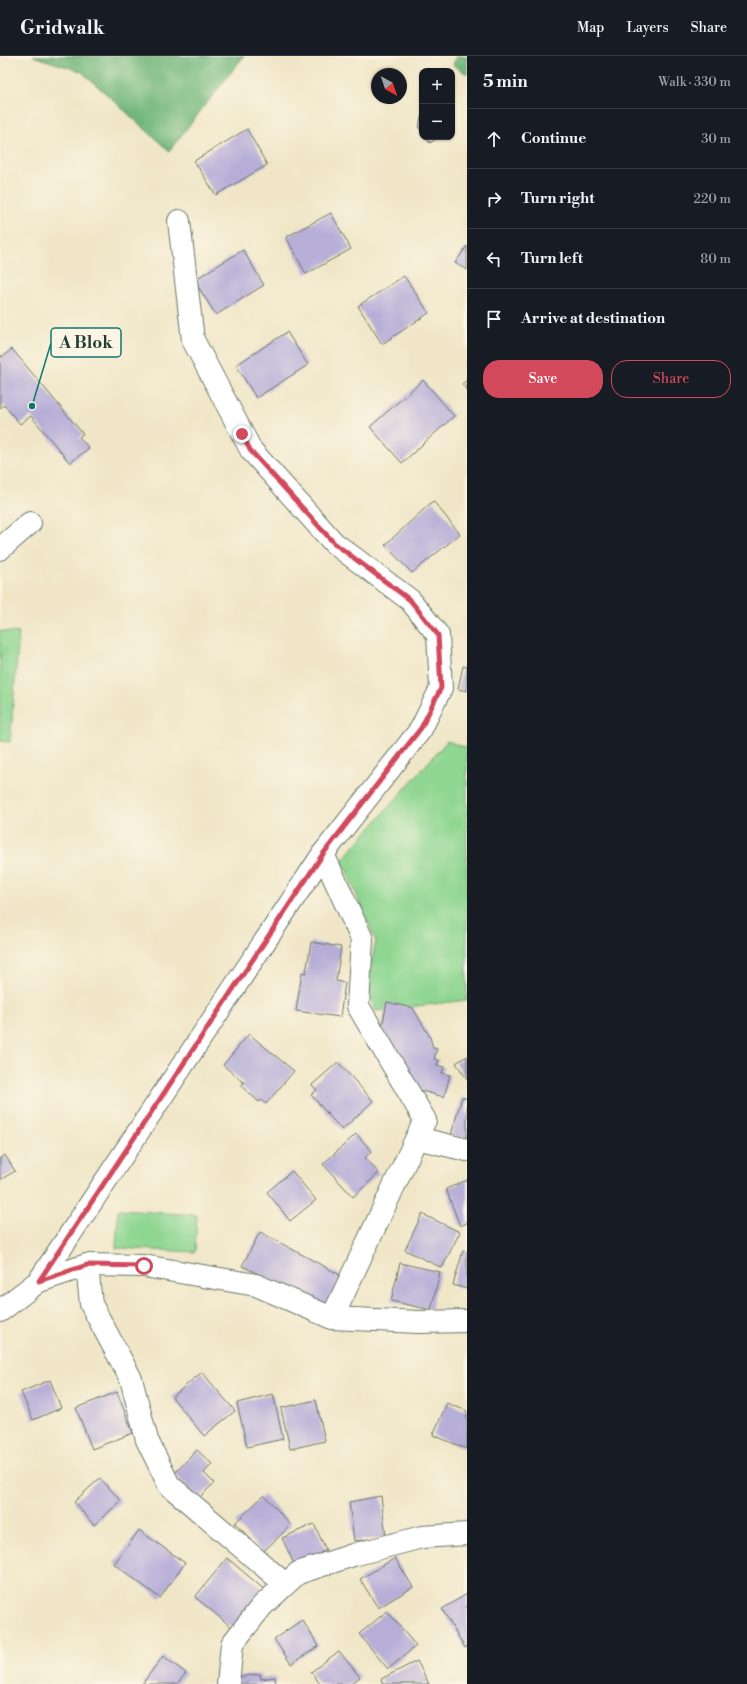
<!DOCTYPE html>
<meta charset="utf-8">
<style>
body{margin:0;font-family:"Libre Bodoni",serif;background:#20242c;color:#f1f3f6}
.controls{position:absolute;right:12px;top:12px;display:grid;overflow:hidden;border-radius:8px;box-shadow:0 1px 3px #0004}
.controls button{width:36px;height:36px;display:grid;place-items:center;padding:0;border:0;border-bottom:1px solid #363941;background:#171b24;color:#f1f3f6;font:20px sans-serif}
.compass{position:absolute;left:371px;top:12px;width:36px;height:36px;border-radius:50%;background:#171b24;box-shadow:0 1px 3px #0004;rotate:140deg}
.stop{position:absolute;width:12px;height:12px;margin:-9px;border:3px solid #d1495b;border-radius:50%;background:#fff}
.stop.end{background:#d1495b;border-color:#fff;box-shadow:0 1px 4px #0008}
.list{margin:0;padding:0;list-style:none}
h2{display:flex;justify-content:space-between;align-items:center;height:52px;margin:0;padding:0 16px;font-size:17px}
h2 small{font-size:13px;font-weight:400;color:#9ea1a6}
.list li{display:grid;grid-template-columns:26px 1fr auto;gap:12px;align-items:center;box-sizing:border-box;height:60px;padding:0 16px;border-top:1px solid #363941}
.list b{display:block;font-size:15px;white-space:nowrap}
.list em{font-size:13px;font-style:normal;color:#9ea1a6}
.actions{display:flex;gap:8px;padding:12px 16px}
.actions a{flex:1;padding:9px 0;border:1px solid #d1495b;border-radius:16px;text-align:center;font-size:14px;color:#d1495b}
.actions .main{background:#d1495b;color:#fff}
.icon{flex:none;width:22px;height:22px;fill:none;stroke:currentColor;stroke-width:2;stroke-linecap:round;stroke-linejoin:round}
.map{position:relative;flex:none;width:467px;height:1628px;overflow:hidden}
header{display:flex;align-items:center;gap:24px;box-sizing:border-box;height:56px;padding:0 20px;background:#171b24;border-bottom:1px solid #363941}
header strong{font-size:19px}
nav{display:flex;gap:22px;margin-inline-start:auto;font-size:14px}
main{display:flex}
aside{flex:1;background:#171b24}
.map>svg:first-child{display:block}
</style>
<header>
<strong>Gridwalk</strong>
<nav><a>Map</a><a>Layers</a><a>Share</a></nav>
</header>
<main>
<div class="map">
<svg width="467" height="1628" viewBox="0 0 467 1628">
<rect width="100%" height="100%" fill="#fcf5e5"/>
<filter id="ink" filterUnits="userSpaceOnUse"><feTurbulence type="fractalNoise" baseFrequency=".025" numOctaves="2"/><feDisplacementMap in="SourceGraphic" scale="8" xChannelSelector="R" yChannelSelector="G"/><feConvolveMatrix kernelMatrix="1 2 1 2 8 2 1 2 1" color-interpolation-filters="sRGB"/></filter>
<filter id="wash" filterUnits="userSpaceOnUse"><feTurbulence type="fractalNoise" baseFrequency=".012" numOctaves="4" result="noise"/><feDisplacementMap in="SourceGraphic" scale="16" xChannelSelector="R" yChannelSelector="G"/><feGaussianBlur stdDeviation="0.9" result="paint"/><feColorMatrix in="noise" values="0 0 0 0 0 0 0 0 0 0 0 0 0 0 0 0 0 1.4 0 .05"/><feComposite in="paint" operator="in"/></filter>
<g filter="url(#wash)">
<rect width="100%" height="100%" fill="#f0e6c7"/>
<g fill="#8ed691" stroke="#568a62">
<path d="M0 575 19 577 10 686 0 685Z"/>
<path d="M447 685 467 692V944L376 955 366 931 376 885 342 804Z"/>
<path d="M118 1154 197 1159 195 1196 116 1192Z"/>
</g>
<g fill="#72b77b" stroke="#487a58">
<path d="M33 0H244L169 95 82 16Z"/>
<path d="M456 0H467V18L453 9Z"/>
</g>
<g id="blocks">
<g fill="#b7aed8">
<path d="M421 61H422V76L419 72Z"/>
<path d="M247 73 267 109 216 139 194 105Z"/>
<path d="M425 81H439L430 87Z"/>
<path d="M331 157 351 193 306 218 286 181Z"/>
<path d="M467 190V214L455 207Z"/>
<path d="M243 194 264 229 216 259 194 224Z"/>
<path d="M404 220 429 257 382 288 358 250Z"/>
<path d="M287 276 308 309 256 342 236 309Z"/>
<path d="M12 293 83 378 79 381 89 392 70 407 31 360 20 368 4 349 0 352V298L2 301Z"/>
<path d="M423 324 454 360 402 407 370 371Z"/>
<path d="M467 324V334L462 328Z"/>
<path d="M433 445 460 478 412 517 385 489Z"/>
<path d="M463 610 467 611V635L458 633Z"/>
<path d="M311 886 341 891 336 925 345 927 340 961 296 955 302 916 306 917Z"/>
<path d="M387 946 413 952 430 981 433 992 437 993 434 1003 439 1004 437 1009 444 1011 442 1017 450 1019 444 1041 411 1032 380 981Z"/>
<path d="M249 978 294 1015 266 1048 261 1044 259 1046 241 1030 244 1027 223 1009Z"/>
<path d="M467 1000V1023L456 1007Z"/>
<path d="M338 1006 373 1045 342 1074 311 1039 317 1034 312 1029Z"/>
<path d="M462 1041 467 1043V1084L451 1079Z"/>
<path d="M356 1078 372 1095 365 1102 379 1117 353 1141 323 1108Z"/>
<path d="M5 1099 15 1115 0 1124V1102Z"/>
<path d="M292 1115 316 1144 290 1165 267 1136Z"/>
<path d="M467 1124V1167L460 1170 446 1133Z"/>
<path d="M422 1158 460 1176 442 1212 405 1194Z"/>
<path d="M260 1176 342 1220 328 1251 242 1210Z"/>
<path d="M463 1195 467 1196V1233L453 1229Z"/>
<path d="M400 1207 440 1216 431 1254 391 1245Z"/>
<path d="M202 1316 235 1355 204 1380 172 1341Z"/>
<path d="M50 1324 61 1352 33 1364 21 1336Z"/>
<path d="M117 1336 133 1377 92 1393 76 1352Z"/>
<path d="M273 1338 283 1383 247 1391 237 1347Z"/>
<path d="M316 1344 325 1385 290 1393 281 1352Z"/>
<path d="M447 1347 467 1355V1393L433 1379Z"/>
<path d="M197 1394 212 1408 204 1417 214 1427 199 1442 174 1418Z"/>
<path d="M100 1422 121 1445 94 1469 74 1446Z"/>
<path d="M264 1439 291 1469 263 1496 235 1467Z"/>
<path d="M381 1440 386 1481 354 1485 349 1446Z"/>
<path d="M314 1468 326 1494 320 1497 323 1503 294 1508 282 1482Z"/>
<path d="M139 1474 185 1507 160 1542 114 1508Z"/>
<path d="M227 1502 266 1535 234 1573 195 1541Z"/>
<path d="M395 1502 413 1531 378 1552 360 1523Z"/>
<path d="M467 1538V1591L465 1592 442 1553Z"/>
<path d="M387 1555 416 1590 388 1613 359 1578Z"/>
<path d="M302 1564 319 1590 291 1608 274 1583Z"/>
<path d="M339 1595 360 1621 351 1628H320L311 1616Z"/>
<path d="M163 1600 186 1617 177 1628H142Z"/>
<path d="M417 1605 429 1628H383L381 1623Z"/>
<path d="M260 1618 261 1623 275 1621 276 1628H238L237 1621Z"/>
</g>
</g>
</g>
<g filter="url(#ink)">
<use href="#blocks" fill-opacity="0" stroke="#687867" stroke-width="1"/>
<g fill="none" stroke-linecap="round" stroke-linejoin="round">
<g stroke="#687867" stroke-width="24">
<g id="minor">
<path d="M0 493 30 467"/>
<path d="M323 798 362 883 358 950 425 1064 332 1262"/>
<path d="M417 1082 467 1094"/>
<path d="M87 1209 91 1248 131 1323 147 1384 169 1429 285 1528"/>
<path d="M39 1225 323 798 421 673 441 632 438 579 410 544 334 487 251 394 193 284 179 165"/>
<path d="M0 1255 39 1225 87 1209 144 1210 256 1229 332 1262 419 1266 467 1265"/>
<path d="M228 1628 232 1588 262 1550 298 1517 353 1499 422 1481 467 1478"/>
</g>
</g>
<use href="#minor" stroke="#fff" stroke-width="22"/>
</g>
</g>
<g fill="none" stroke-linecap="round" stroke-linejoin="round" filter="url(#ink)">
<path stroke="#d1495b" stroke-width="5" d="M144 1210 87 1209 39 1225 323 798 421 672 441 632 438 579 410 544 334 487 250 394 242 378"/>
</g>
<path fill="none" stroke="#0f766e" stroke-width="1.5" d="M32 350L51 287"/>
<circle fill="#0f766e" stroke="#fcf5e5" stroke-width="1.5" cx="32" cy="350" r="4"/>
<rect fill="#fcf5e5" stroke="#0f766e" stroke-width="1.5" x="51" y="272" width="70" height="29" rx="4"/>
<g font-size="17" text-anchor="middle" font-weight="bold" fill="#1f3d34">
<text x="86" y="292">A Blok</text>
</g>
</svg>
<div class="controls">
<button>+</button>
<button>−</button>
</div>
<svg class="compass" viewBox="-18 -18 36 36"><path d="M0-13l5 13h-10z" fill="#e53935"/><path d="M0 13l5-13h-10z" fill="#9ea1a6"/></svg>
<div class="stop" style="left:144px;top:1210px"></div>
<div class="stop end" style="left:242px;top:378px"></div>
</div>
<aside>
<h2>5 min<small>Walk · 330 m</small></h2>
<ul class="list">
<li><svg class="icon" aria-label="ahead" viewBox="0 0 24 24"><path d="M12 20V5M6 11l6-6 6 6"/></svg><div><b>Continue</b></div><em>30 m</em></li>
<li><svg class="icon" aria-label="right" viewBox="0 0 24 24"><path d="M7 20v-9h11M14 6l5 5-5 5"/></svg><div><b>Turn right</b></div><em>220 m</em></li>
<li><svg class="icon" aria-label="left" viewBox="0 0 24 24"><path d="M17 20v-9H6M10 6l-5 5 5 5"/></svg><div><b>Turn left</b></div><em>80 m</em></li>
<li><svg class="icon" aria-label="arrive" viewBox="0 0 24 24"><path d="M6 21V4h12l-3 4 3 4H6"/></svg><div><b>Arrive at destination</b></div></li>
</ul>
<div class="actions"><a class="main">Save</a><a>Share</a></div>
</aside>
</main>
